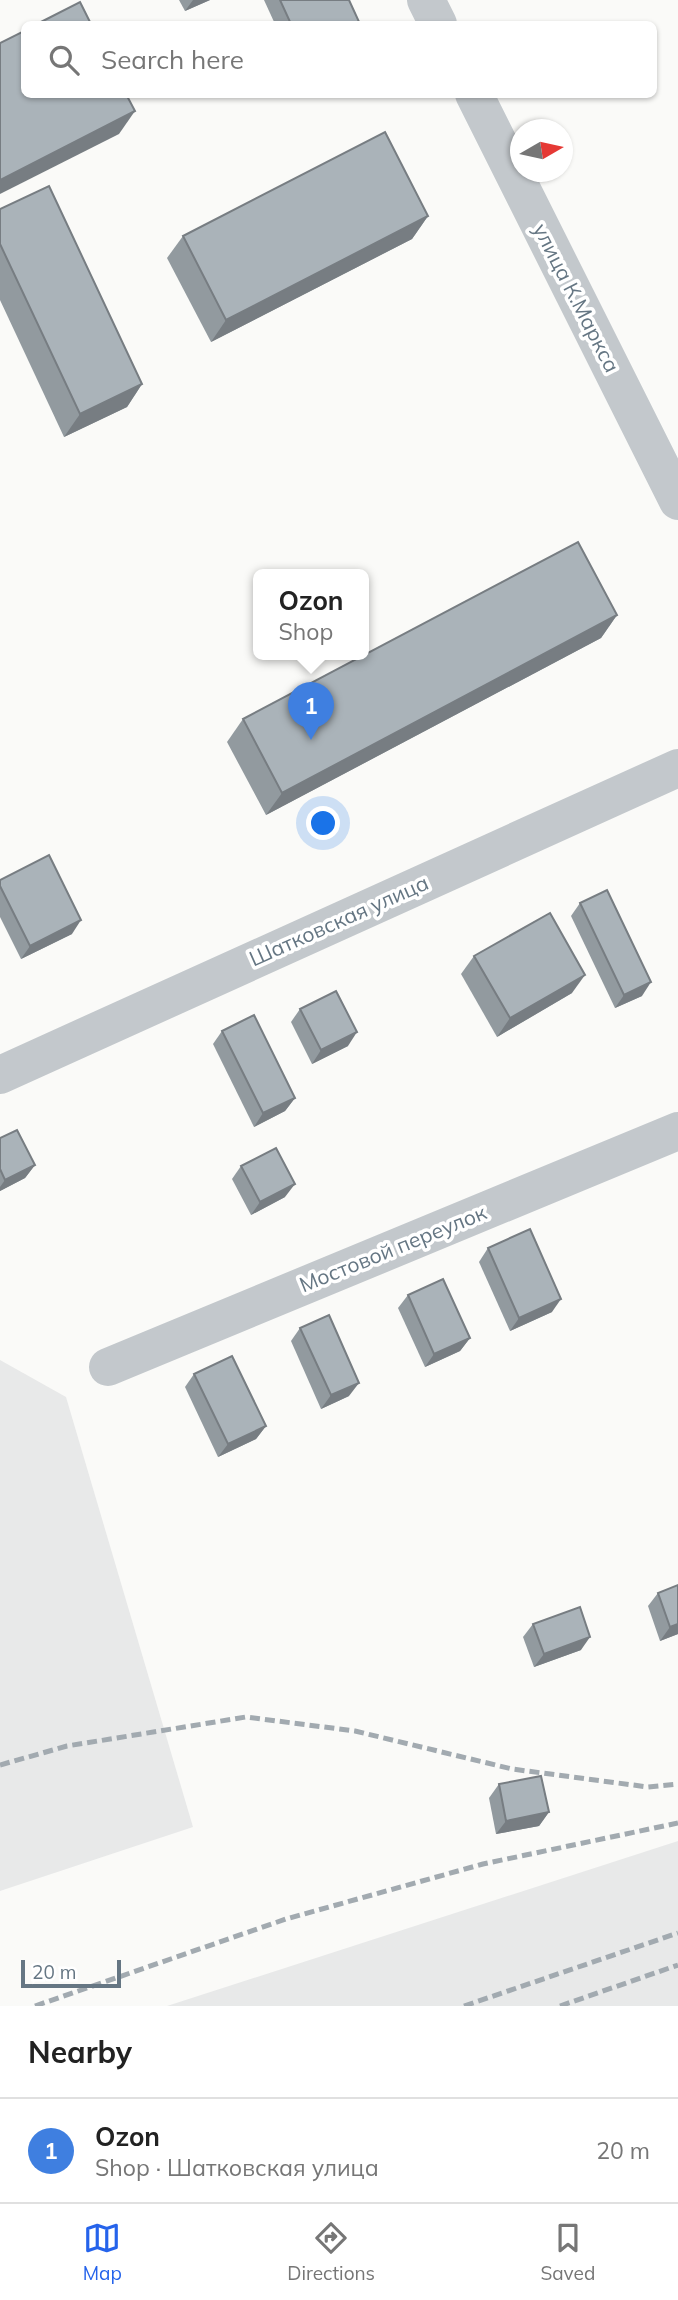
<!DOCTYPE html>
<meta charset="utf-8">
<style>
body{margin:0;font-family:Mulish,sans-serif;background:#f6f6f6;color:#222}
.compass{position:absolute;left:510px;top:119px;width:63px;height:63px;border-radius:50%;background:#fff;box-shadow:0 2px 5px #0004;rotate:81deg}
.scale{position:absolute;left:21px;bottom:18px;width:100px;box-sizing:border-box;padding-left:7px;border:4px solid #657683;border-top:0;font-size:19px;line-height:24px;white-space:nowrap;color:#657683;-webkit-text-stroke:5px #fff;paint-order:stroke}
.you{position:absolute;left:324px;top:824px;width:24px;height:24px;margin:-18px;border:5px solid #fff;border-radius:50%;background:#1a73e8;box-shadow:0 0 0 10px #1a73e833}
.badge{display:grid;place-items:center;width:46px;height:46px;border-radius:50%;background:#2563eb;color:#fff;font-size:23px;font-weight:700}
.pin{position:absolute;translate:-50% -58px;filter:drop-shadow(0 2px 4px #0008)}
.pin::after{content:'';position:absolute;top:37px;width:24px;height:21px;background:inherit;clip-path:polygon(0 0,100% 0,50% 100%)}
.popup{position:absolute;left:253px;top:569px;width:116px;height:91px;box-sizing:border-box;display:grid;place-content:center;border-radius:10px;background:#fff;filter:drop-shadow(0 2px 5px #0005);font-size:23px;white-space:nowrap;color:#767676}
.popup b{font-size:26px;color:#222}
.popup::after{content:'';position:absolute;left:50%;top:100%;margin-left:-14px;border:14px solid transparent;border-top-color:#fff}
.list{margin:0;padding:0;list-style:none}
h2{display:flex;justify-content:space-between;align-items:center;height:91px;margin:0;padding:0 28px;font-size:30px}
h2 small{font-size:23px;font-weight:400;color:#767676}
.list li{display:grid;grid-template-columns:46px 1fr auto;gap:21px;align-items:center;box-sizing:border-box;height:105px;padding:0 28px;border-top:2px solid #e0e0e0}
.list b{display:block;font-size:26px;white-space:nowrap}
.list p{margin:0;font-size:23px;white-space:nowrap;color:#767676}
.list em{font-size:23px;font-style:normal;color:#767676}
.icon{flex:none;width:38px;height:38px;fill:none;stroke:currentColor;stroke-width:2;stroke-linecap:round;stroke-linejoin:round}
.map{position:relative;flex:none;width:678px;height:2006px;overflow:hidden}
.search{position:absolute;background:#fff;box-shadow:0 2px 5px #0004;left:21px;right:21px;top:21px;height:77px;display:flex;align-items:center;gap:18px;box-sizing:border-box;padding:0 24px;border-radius:10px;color:#767676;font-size:26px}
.sheet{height:196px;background:#fff}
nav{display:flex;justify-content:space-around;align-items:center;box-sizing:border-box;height:98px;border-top:2px solid #e0e0e0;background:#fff;font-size:19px;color:#767676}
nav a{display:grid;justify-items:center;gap:4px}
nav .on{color:#2563eb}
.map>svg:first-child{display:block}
</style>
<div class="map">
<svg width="678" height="2006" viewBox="0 0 678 2006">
<rect width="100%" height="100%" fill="#fafaf8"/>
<g fill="#e8e9e9">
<path d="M0 1360 66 1397 193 1827 0 1891Z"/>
<path d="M678 1841V2006H167Z"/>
</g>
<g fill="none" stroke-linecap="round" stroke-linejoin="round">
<g stroke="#c3c8cc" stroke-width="38">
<path d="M426 0 438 24"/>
<path d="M474 94 678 501"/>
<path d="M0 1075 678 768"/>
<path d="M108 1367 678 1131"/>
</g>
<g stroke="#a2aab0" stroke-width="5" stroke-dasharray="10 5" stroke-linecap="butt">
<path d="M0 1765 67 1746 246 1717 355 1731 512 1769 648 1787 678 1784"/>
<path d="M35 2006 286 1919 483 1864 678 1823"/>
<path d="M464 2006 678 1933"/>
<path d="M560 2006 678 1965"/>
</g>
</g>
<g fill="#929a9f">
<path d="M179 0H210L185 11Z"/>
<path d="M264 0H349L360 24H275Z"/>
<path d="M0 209 142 384 127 407 64 437 0 300Z"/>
<path d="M428 216 412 239 211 342 167 258 183 236Z"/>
<path d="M617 615 601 638 266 815 227 742 243 719Z"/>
<path d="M0 880 72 934 21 959 0 917Z"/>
<path d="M580 903 642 996 615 1008 571 916Z"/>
<path d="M474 956 572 993 497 1037 461 974Z"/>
<path d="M300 1009 348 1046 312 1064 291 1022Z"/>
<path d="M222 1031 295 1098 285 1111 254 1127 213 1044Z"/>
<path d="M0 1138 35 1165 25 1178 0 1191Z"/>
<path d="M241 1166 285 1197 251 1215 232 1179Z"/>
<path d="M488 1248 552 1312 510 1331 479 1262Z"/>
<path d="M408 1295 470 1338 460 1351 425 1367 398 1308Z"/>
<path d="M300 1328 349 1396 321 1409 291 1341Z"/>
<path d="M194 1374 266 1426 256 1439 218 1457 185 1387Z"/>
<path d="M658 1593 678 1634 660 1641 648 1606Z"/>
<path d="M533 1624 581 1650 534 1667 523 1637Z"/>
<path d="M499 1784 549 1812 539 1826 496 1834 489 1798Z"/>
</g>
<g fill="#777d82">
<path d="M193 0H210L185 11Z"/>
<path d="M135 111 119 134 0 194V180Z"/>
<path d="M428 216 412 239 211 342 226 320Z"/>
<path d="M142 384 127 407 64 437 80 414Z"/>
<path d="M617 615 601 638 266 815 282 793Z"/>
<path d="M81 920 72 934 21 959 30 946Z"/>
<path d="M585 975 572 993 497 1037 510 1018Z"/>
<path d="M651 982 642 996 615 1008 624 995Z"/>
<path d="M357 1032 348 1046 312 1064 321 1050Z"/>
<path d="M295 1098 285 1111 254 1127 263 1113Z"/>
<path d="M35 1165 25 1178 0 1191V1187L5 1180Z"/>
<path d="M295 1184 285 1197 251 1215 260 1202Z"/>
<path d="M561 1299 552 1312 510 1331 519 1318Z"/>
<path d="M470 1338 460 1351 425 1367 434 1354Z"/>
<path d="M359 1383 349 1396 321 1409 331 1395Z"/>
<path d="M266 1426 256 1439 218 1457 228 1444Z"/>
<path d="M678 1624V1634L660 1641 670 1627Z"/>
<path d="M590 1637 581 1650 534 1667 544 1654Z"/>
<path d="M549 1812 539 1826 496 1834 506 1821Z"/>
</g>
<g fill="#aab3b9" stroke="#777d82" stroke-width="2">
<path d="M280 0H349L360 24H291Z"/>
<path d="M80 2 91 24H37Z"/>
<path d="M24 31V94H126L135 111 0 180V43Z"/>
<path d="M385 132 428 216 226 320 183 236Z"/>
<path d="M49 186 142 384 80 414 0 244V209Z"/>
<path d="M578 542 617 615 282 793 243 719Z"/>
<path d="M49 855 81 920 30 946 0 886V880Z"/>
<path d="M607 890 651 982 624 995 580 903Z"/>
<path d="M550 913 585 975 510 1018 474 956Z"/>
<path d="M336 991 357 1032 321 1050 300 1009Z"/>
<path d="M254 1015 295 1098 263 1113 222 1031Z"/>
<path d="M17 1130 35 1165 5 1180 0 1169V1138Z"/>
<path d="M276 1148 295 1184 260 1202 241 1166Z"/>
<path d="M530 1229 561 1299 519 1318 488 1248Z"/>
<path d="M443 1279 470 1338 434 1354 408 1295Z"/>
<path d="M329 1315 359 1383 331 1395 300 1328Z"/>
<path d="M232 1356 266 1426 228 1444 194 1374Z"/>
<path d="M678 1585V1624L670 1627 658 1593Z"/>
<path d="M580 1607 590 1637 544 1654 533 1624Z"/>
<path d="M541 1776 549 1812 506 1821 499 1784Z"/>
</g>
<g text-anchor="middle" stroke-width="7" stroke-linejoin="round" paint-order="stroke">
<g font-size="21" fill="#657683" stroke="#fff">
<text transform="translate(576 298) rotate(63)" y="7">улица К.Маркса</text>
<text transform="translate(339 921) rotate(-24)" y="7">Шатковская улица</text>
<text transform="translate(393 1249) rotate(-22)" y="7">Мостовой переулок</text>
</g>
</g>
</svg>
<svg class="compass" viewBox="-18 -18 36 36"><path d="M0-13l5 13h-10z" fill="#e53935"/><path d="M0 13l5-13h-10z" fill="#767676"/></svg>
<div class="scale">20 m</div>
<div class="you"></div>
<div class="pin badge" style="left:311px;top:740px;background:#3f7fe0">1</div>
<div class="popup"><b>Ozon</b>Shop</div>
<div class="search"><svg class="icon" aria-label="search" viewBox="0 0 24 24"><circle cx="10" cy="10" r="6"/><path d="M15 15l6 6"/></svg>Search here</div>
</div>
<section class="sheet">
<h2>Nearby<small></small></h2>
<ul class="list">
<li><span class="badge" style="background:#3f7fe0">1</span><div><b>Ozon</b><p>Shop · Шатковская улица</p></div><em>20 m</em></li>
</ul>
</section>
<nav>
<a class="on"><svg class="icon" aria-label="map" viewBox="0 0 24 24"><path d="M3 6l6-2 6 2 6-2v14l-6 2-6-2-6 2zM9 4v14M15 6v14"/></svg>Map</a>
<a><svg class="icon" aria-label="directions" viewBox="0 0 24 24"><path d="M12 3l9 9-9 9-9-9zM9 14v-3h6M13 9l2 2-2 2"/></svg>Directions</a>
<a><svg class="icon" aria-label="saved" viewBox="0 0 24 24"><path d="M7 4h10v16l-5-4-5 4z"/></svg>Saved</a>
</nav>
